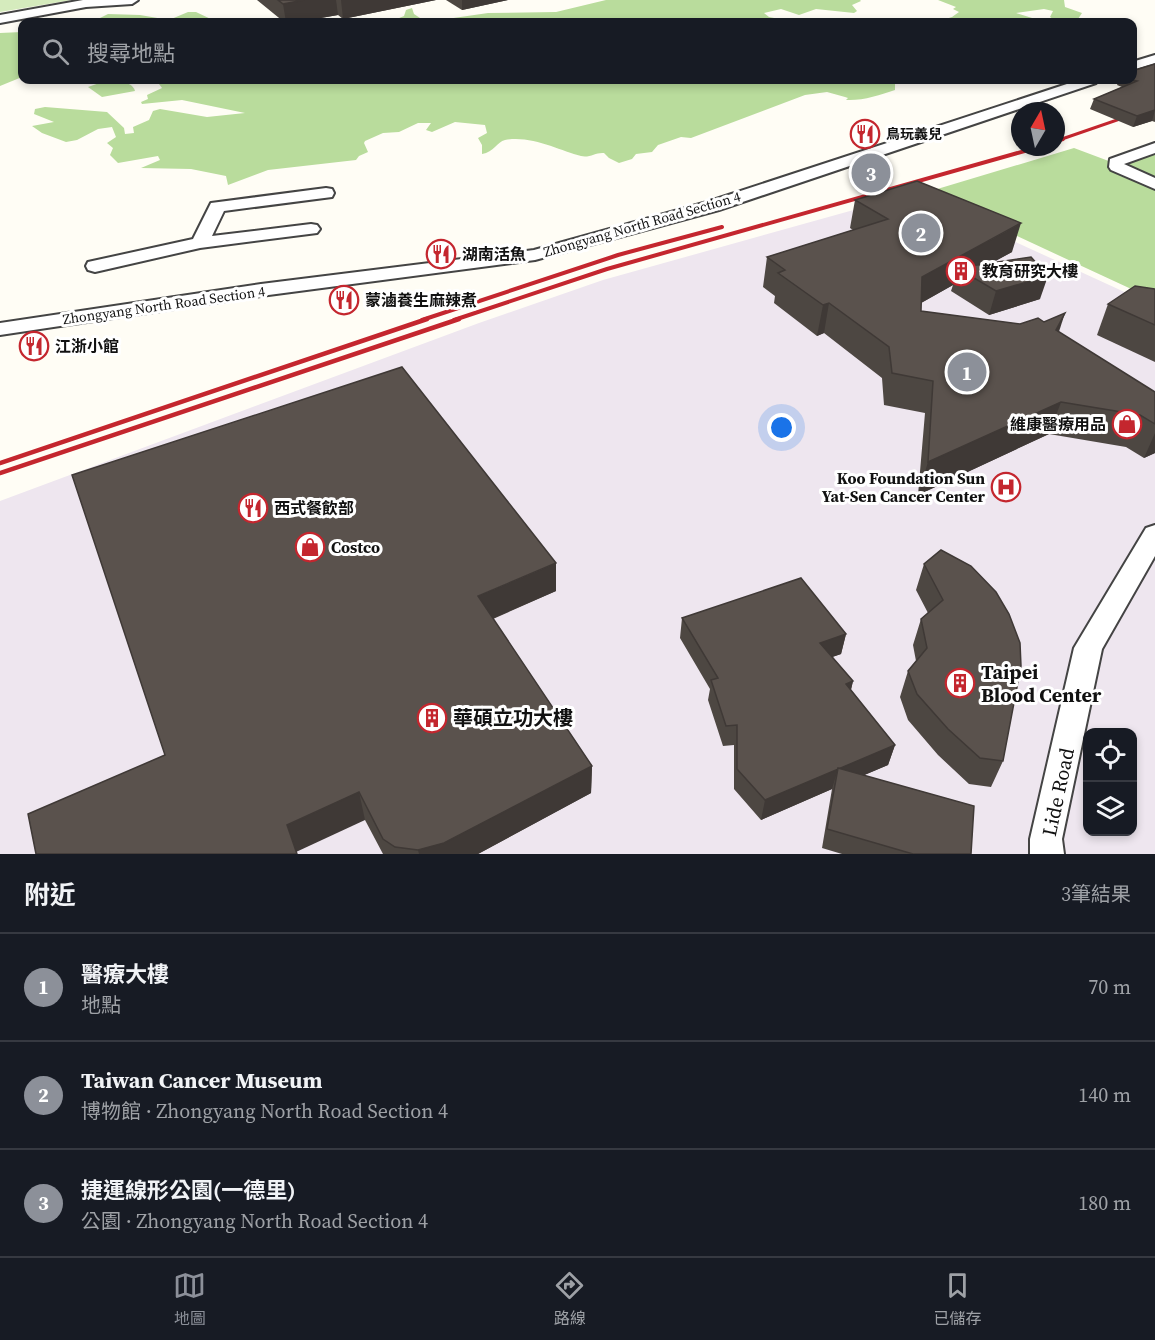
<!DOCTYPE html>
<html lang="zh-TW">
<meta charset="utf-8">
<style>
body{margin:0;font-family:"Source Serif 4","Noto Sans TC",serif;background:#20242c;color:#f1f3f6}
.controls{position:absolute;right:18px;bottom:18px;display:grid;overflow:hidden;border-radius:12px;box-shadow:0 3px 9px #0003}
.controls button{width:54px;height:54px;display:grid;place-items:center;padding:0;border:0;border-bottom:2px solid #363941;background:#171b24;color:#f1f3f6;font:30px sans-serif}
.compass{position:absolute;left:1011px;top:102px;width:54px;height:54px;border-radius:50%;background:#171b24;box-shadow:0 3px 9px #0003;rotate:9deg}
.you{position:absolute;left:782px;top:428px;width:21px;height:21px;margin:-15px;border:4px solid #fff;border-radius:50%;background:#1a73e8;box-shadow:0 0 0 9px #1a73e833}
.badge{display:grid;place-items:center;width:39px;height:39px;border-radius:50%;background:#8c9099;color:#fff;font-size:20px;font-weight:700}
.pin{position:absolute;translate:-50% -50%;border:3px solid #fff;box-shadow:0 2px 6px #0006}
.list{margin:0;padding:0;list-style:none}
h2{display:flex;justify-content:space-between;align-items:center;height:78px;margin:0;padding:0 24px;font-size:26px}
h2 small{font-size:20px;font-weight:400;color:#9ea1a6}
.list li{display:grid;grid-template-columns:39px 1fr auto;gap:18px;align-items:center;box-sizing:border-box;height:108px;padding:0 24px;border-top:2px solid #363941}
.list b{display:block;font-size:22px;white-space:nowrap}
.list p{margin:0;font-size:20px;white-space:nowrap;color:#9ea1a6}
.list em{font-size:20px;font-style:normal;color:#9ea1a6}
.icon{flex:none;width:33px;height:33px;fill:none;stroke:currentColor;stroke-width:2;stroke-linecap:round;stroke-linejoin:round}
.map{position:relative;flex:none;width:1155px;height:854px;overflow:hidden}
.search{position:absolute;background:#171b24;box-shadow:0 3px 9px #0003;left:18px;right:18px;top:18px;height:66px;display:flex;align-items:center;gap:15px;box-sizing:border-box;padding:0 21px;border-radius:12px;color:#9ea1a6;font-size:22px}
.sheet{height:402px;background:#171b24}
nav{display:flex;justify-content:space-around;align-items:center;box-sizing:border-box;height:84px;border-top:2px solid #363941;background:#171b24;font-size:16px;color:#9ea1a6}
nav a{display:grid;justify-items:center;gap:3px}
nav .on{color:#8c9099}
.map>svg:first-child{display:block}
</style>
<div class="map">
<svg width="1155" height="854" viewBox="0 0 1155 854">
<rect width="100%" height="100%" fill="#fffdf5"/>
<path fill="#eee6ef" fill-rule="evenodd" d="M911 194 1155 306V854H0V501L479 323 603 280ZM1088 732H1132V832H1088Z"/>
<path fill="#d5ebbd" d="M0 0H72L0 12Z"/>
<g fill="#b9dc9c">
<path d="M606 0H860L861 1 852 5 857 11 854 13 816 9 799 15 781 9 764 13 769 17 795 22H375L392 21 404 16 406 10 412 8 414 14 426 22 488 13 556 12Z"/>
<path d="M938 0H1064L1065 7 1082 13 1076 22H1049L1053 19 1050 17 1053 11 1044 9 1016 13 1045 22H936L952 17 959 12 953 9 956 7Z"/>
<path d="M188 12H196L217 22H92L108 14 140 15 169 20Z"/>
<path d="M22 32V77L0 86V33Z"/>
<path d="M108 80C115 79 133 82 135 91L102 97 88 87Z"/>
<path d="M166 80H900L895 82V90C880 95 862 101 846 100L848 98 845 97 827 92 805 95 691 138 681 137 658 145 652 152 636 154 632 159 619 163 609 158 604 153C596 152 590 158 581 156 560 151 532 135 505 140 497 142 494 152 482 154V145L478 138 487 133 485 125 455 122 432 132 426 130 431 123H418L399 132 383 133 365 141 364 143 368 152 359 156 356 160 268 170 228 185 226 176 191 169 141 168 160 160 158 156 118 163 110 155 113 148 107 143 116 137 112 127 98 129 77 140 66 142 42 133 32 126 54 122 34 114 35 109 45 107 107 112 124 128 125 134 134 133 133 127 149 120 153 111 160 109 207 117 245 113 182 100 142 104 141 102 148 99 147 95 162 88 159 84Z"/>
<path d="M1074 148 1122 166 1155 154V300L924 193Z"/>
</g>
<g fill="none" stroke-linecap="round" stroke-linejoin="round">
<g stroke="#444" stroke-width="4">
<g id="minor">
<path d="M83 0H138L132 4 86 7 0 23V15Z"/>
<path d="M1155 55V63L1132 70V62Z"/>
<path d="M1079 80H1098L1096 83 719 210 535 260 261 296 0 335V323L261 284 534 250 707 202Z"/>
<path d="M1155 143V153L1124 164 1155 178V189L1111 170 1109 167 1110 159Z"/>
<path d="M326 188 332 189 334 193 332 197 224 211 212 236 311 224 317 225 320 229 317 233 200 248 95 272 88 270 86 266 88 262 193 239 211 203Z"/>
<path d="M1155 525V556L1102 649 1062 839 1064 854H1030V839L1074 648 1146 528Z"/>
</g>
</g>
<use href="#minor" fill="#fff" fill-rule="evenodd"/>
<path stroke="#c4262e" stroke-width="3" d="M1059 140 1155 107"/>
<g stroke="#c4262e" stroke-width="4">
<path d="M1056 141 1063 139"/>
<path d="M422 320 618 255 722 227"/>
<path d="M454 320 607 269 1039 147"/>
</g>
<g stroke="#c4262e" stroke-width="4.5">
<path d="M0 463 427 319"/>
<path d="M0 473 459 319"/>
</g>
</g>
<g fill="#4d4742">
<path d="M257 0H436L343 19 338 15 298 22H284Z"/>
<path d="M446 0H508L462 10Z"/>
<path d="M1155 64V122L1152 121 1133 127 1090 109 1094 99 1122 87 1117 85 1119 80H1132Z"/>
<path d="M855 200 1012 252 993 262 1040 299 989 315 951 291 953 285 921 303V311L1059 332 1155 392V453L1144 458 1126 447 1049 434 918 495 925 413 884 405 882 378 824 333 817 336 774 303 775 296 763 287 767 257 853 230 850 228Z"/>
<path d="M1155 289V362L1097 335 1108 304Z"/>
<path d="M941 550 1003 761 991 787 969 784 938 755 908 720 900 697 908 671 916 661 913 645 921 619 928 613 916 590 924 564Z"/>
<path d="M556 563V591L493 619 592 766 591 793 478 854H383L365 820 165 755Z"/>
<path d="M682 618 846 634 841 654 832 657 853 681 851 690 895 745 888 765 864 775 971 854H842L822 848 832 789 761 820 734 789V745L723 746 708 700 710 689 680 638Z"/>
</g>
<g fill="#3f3936">
<path d="M304 0H336L338 15 298 22H286L283 4Z"/>
<path d="M341 0H436L343 19Z"/>
<path d="M462 0H508L462 10Z"/>
<path d="M1155 110 1152 121 1133 127 1137 116Z"/>
<path d="M1021 223 1012 252 970 275 957 268 953 285 914 307 922 277Z"/>
<path d="M1048 276 1040 299 989 315 996 291Z"/>
<path d="M829 303 824 333 817 336 823 305Z"/>
<path d="M1065 313 1055 344 1056 330Z"/>
<path d="M1061 402 1049 434 918 495 928 462Z"/>
<path d="M1155 433V453L1144 458Z"/>
<path d="M556 563V591L480 624 478 596Z"/>
<path d="M846 634 841 654 815 663 820 643Z"/>
<path d="M853 681 848 701 846 684Z"/>
<path d="M895 745 888 765 834 788 838 769Z"/>
<path d="M592 766 591 793 478 854H419L418 850Z"/>
<path d="M838 769 832 789 761 820 765 800Z"/>
<path d="M359 792 365 820 296 852 287 825Z"/>
</g>
<g fill="#5a524d" stroke="#3f3936" stroke-width="1.5">
<path d="M278 0H304L283 4Z"/>
<path d="M1155 64V110L1137 116 1094 99 1137 81 1132 80V71Z"/>
<path d="M917 181 1021 223 922 277 921 311 1020 324 1038 318 1044 322 1065 313 1056 330 1155 392V424L1140 415 1061 402 928 462 933 381 892 373 889 347 829 303 823 305 778 273 785 270 767 257 888 219 855 200Z"/>
<path d="M1031 257 1048 276 996 291 957 268Z"/>
<path d="M1135 286 1155 289V325L1108 304Z"/>
<path d="M402 367 556 563 478 596 592 766 444 843 418 850 395 847 383 839 359 792 287 825 297 854H36L28 814 165 755 72 475Z"/>
<path d="M941 550 971 566 996 592 1009 614 1020 643 1021 666 1003 761 980 758 948 729 917 694 908 671 927 648 921 619 943 600 924 564Z"/>
<path d="M801 578 846 634 820 643 853 681 846 684 895 745 765 800 737 769V725L726 726 711 680 718 678 682 618Z"/>
<path d="M838 768 974 806 971 854H913L827 829Z"/>
</g>
<defs>
<g id="restaurant-ring" transform="scale(1.5)"><circle r="9.5" fill="#fff" stroke="#c4262e" stroke-width="1.5"/><path d="M-5-6h1v4h1v-4h1v4h1v-4h1v5L-1.5 .5V6h-2V.5L-5-1ZM5-6V6H3V1.5H1.5Q1.5-4 5-6Z" fill="#c4262e"/></g>
<g id="building-ring" transform="scale(1.5)"><circle r="9.5" fill="#fff" stroke="#c4262e" stroke-width="1.5"/><path d="M-4-6H4V6H1V3H-1V6H-4ZM-2.5-4.3h1.7v1.8h-1.7ZM.8-4.3h1.7v1.8H.8ZM-2.5-1h1.7V.8h-1.7ZM.8-1h1.7V.8H.8Z" fill="#c4262e"/></g>
<g id="shop-ring" transform="scale(1.5)"><circle r="9.5" fill="#fff" stroke="#c4262e" stroke-width="1.5"/><path d="M-5-2.5h2.3a2.7 3.5 0 0 1 5.4 0H5L5.5 6h-11ZM-1.5-2.5h3a1.5 2.3 0 0 0-3 0Z" fill="#c4262e"/></g>
<g id="hospital-ring" transform="scale(1.5)"><circle r="9.5" fill="#fff" stroke="#c4262e" stroke-width="1.5"/><path d="M-5-5h3v3.5h4V-5h3V5h-3V1.5h-4V5h-3Z" fill="#c4262e"/></g>
</defs>
<g fill-rule="evenodd">
<use href="#restaurant-ring" x="865" y="134"/>
<use href="#restaurant-ring" x="441" y="254"/>
<use href="#building-ring" x="961" y="271"/>
<use href="#restaurant-ring" x="344" y="300"/>
<use href="#restaurant-ring" x="34" y="346"/>
<use href="#shop-ring" x="1127" y="424"/>
<use href="#hospital-ring" x="1006" y="487"/>
<use href="#restaurant-ring" x="253" y="508"/>
<use href="#shop-ring" x="310" y="547"/>
<use href="#building-ring" x="960" y="683"/>
<use href="#building-ring" x="432" y="718"/>
</g>
<g text-anchor="middle" stroke-width="6" stroke-linejoin="round" paint-order="stroke">
<g font-size="14" font-weight="bold" fill="#111" stroke="#fff" text-anchor="start">
<text x="886" y="139">鳥玩義兒</text>
</g>
<g font-size="14" fill="#111" stroke="#fff">
<text transform="translate(642 224) rotate(-16)" y="5">Zhongyang North Road Section 4</text>
<text transform="translate(164 305) rotate(-8)" y="5">Zhongyang North Road Section 4</text>
</g>
<g font-size="16" font-weight="bold" fill="#111" stroke="#fff" text-anchor="start">
<text x="462" y="260">湖南活魚</text>
<text x="982" y="277">教育研究大樓</text>
<text x="365" y="306">蒙滷養生麻辣煮</text>
<text x="55" y="352">江浙小館</text>
<text x="1106" y="430" text-anchor="end">維康醫療用品</text>
<text x="985" y="484" text-anchor="end">Koo Foundation Sun<tspan x="985" dy="18">Yat-Sen Cancer Center</tspan></text>
<text x="274" y="514">西式餐飲部</text>
<text x="331" y="553">Costco</text>
</g>
<g font-size="20" font-weight="bold" fill="#111" stroke="#fff" text-anchor="start">
<text x="981" y="679">Taipei<tspan x="981" dy="23">Blood Center</tspan></text>
<text x="453" y="725">華碩立功大樓</text>
</g>
<g font-size="20" fill="#111" stroke="#fff">
<text transform="translate(1058 792) rotate(-78)" y="7">Lide Road</text>
</g>
</g>
</svg>
<div class="controls">
<button><svg class="icon" aria-label="locate" viewBox="0 0 24 24"><circle cx="12" cy="12" r="6"/><path d="M12 2v4M12 18v4M2 12h4M18 12h4"/></svg></button>
<button><svg class="icon" aria-label="layers" viewBox="0 0 24 24"><path d="M12 4l9 5-9 5-9-5zM3 14l9 5 9-5"/></svg></button>
</div>
<svg class="compass" viewBox="-18 -18 36 36"><path d="M0-13l5 13h-10z" fill="#e53935"/><path d="M0 13l5-13h-10z" fill="#9ea1a6"/></svg>
<div class="you"></div>
<div class="pin badge" style="left:967px;top:372px">1</div>
<div class="pin badge" style="left:921px;top:233px">2</div>
<div class="pin badge" style="left:871px;top:173px">3</div>
<div class="search"><svg class="icon" aria-label="search" viewBox="0 0 24 24"><circle cx="10" cy="10" r="6"/><path d="M15 15l6 6"/></svg>搜尋地點</div>
</div>
<section class="sheet">
<h2>附近<small>3筆結果</small></h2>
<ul class="list">
<li><span class="badge">1</span><div><b>醫療大樓</b><p>地點</p></div><em>70 m</em></li>
<li><span class="badge">2</span><div><b>Taiwan Cancer Museum</b><p>博物館 · Zhongyang North Road Section 4</p></div><em>140 m</em></li>
<li><span class="badge">3</span><div><b>捷運線形公園(一德里)</b><p>公園 · Zhongyang North Road Section 4</p></div><em>180 m</em></li>
</ul>
</section>
<nav>
<a class="on"><svg class="icon" aria-label="map" viewBox="0 0 24 24"><path d="M3 6l6-2 6 2 6-2v14l-6 2-6-2-6 2zM9 4v14M15 6v14"/></svg>地圖</a>
<a><svg class="icon" aria-label="directions" viewBox="0 0 24 24"><path d="M12 3l9 9-9 9-9-9zM9 14v-3h6M13 9l2 2-2 2"/></svg>路線</a>
<a><svg class="icon" aria-label="saved" viewBox="0 0 24 24"><path d="M7 4h10v16l-5-4-5 4z"/></svg>已儲存</a>
</nav>
